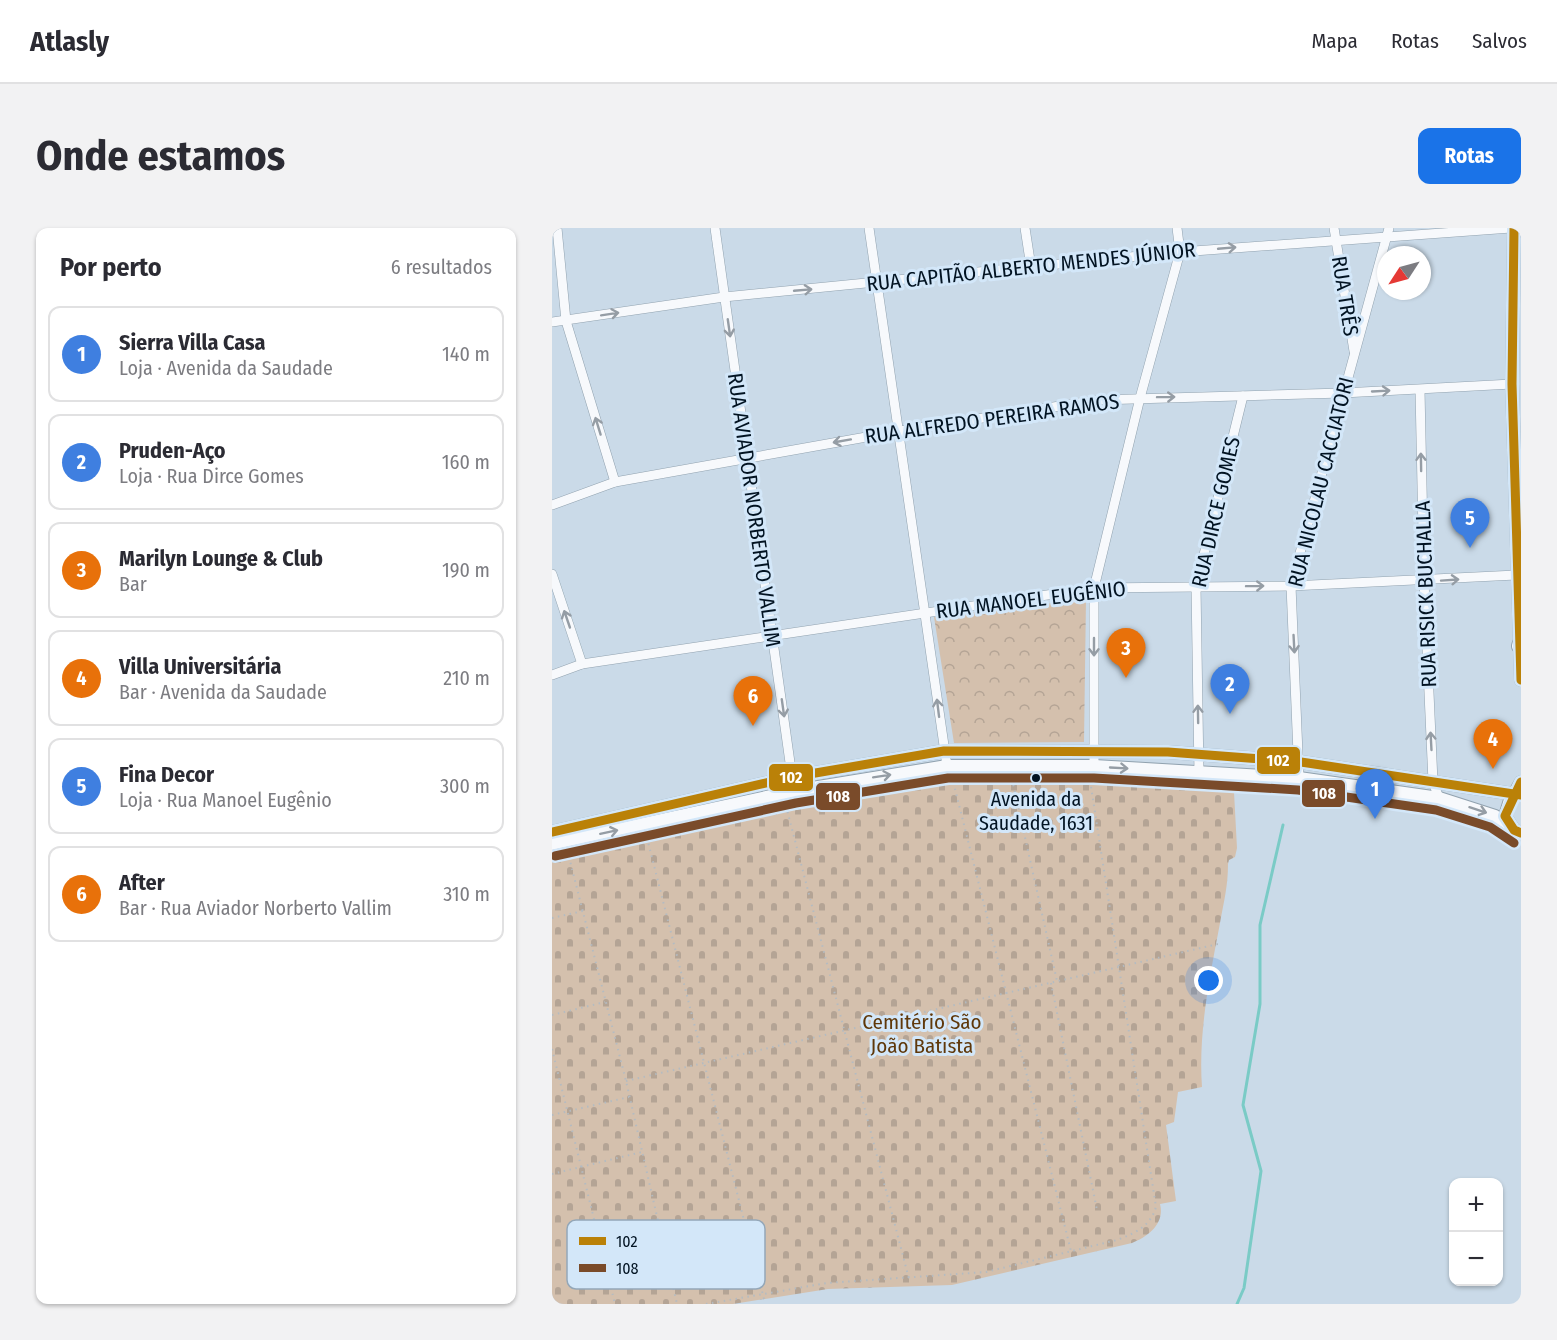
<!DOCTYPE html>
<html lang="pt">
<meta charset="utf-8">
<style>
body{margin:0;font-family:"Fira Sans Condensed",sans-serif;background:#f2f2f3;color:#2b2b33}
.controls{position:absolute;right:18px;bottom:18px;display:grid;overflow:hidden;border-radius:12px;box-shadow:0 2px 4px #0004}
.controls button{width:54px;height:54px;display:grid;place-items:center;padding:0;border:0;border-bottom:2px solid #e1e1e2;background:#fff;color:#2b2b33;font:30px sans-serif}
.compass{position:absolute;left:825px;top:18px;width:54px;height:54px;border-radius:50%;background:#fff;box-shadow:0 2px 4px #0004;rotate:234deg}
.you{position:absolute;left:657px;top:753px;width:21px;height:21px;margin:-15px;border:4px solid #fff;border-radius:50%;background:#1a73e8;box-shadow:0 0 0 9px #1a73e833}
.badge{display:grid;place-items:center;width:39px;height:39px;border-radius:50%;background:#1a73e8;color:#fff;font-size:20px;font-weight:700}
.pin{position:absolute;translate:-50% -50px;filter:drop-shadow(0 2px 3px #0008)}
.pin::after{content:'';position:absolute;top:32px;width:21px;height:18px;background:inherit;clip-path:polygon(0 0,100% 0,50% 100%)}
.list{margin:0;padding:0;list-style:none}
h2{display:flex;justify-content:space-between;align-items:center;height:78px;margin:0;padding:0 24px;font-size:26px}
h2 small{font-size:20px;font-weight:400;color:#7c7c81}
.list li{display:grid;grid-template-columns:39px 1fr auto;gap:18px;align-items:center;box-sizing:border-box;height:96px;margin:0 12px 12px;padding:0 12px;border:2px solid #e1e1e2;border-radius:12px}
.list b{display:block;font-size:22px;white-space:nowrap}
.list p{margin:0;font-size:20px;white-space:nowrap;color:#7c7c81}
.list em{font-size:20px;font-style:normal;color:#7c7c81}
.map{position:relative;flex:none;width:969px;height:1076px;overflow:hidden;border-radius:12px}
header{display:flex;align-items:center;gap:36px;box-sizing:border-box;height:84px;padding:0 30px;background:#fff;border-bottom:2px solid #e1e1e2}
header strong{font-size:28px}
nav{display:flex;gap:33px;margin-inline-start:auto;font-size:21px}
.intro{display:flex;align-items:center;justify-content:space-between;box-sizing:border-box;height:144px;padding:0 36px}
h1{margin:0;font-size:42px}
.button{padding:15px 27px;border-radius:12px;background:#1a73e8;color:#fff;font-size:21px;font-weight:700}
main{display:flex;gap:36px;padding:0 36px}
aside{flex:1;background:#fff;border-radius:12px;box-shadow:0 2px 4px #0004}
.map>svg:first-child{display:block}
</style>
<header>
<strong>Atlasly</strong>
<nav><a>Mapa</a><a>Rotas</a><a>Salvos</a></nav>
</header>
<div class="intro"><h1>Onde estamos</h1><a class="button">Rotas</a></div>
<main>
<aside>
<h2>Por perto<small>6 resultados</small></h2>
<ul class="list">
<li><span class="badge" style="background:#3f7fe0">1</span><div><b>Sierra Villa Casa</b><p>Loja · Avenida da Saudade</p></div><em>140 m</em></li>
<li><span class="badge" style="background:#3f7fe0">2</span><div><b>Pruden-Aço</b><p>Loja · Rua Dirce Gomes</p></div><em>160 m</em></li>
<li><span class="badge" style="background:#e8710a">3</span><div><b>Marilyn Lounge &amp; Club</b><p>Bar</p></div><em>190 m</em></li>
<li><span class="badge" style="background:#e8710a">4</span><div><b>Villa Universitária</b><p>Bar · Avenida da Saudade</p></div><em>210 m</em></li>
<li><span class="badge" style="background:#3f7fe0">5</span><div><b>Fina Decor</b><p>Loja · Rua Manoel Eugênio</p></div><em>300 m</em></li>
<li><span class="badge" style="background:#e8710a">6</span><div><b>After</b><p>Bar · Rua Aviador Norberto Vallim</p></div><em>310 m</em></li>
</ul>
</aside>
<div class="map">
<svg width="969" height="1076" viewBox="0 0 969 1076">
<defs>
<pattern id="cemetery-stones" width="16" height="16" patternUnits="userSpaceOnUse" patternTransform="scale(1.5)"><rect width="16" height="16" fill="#d4c0ad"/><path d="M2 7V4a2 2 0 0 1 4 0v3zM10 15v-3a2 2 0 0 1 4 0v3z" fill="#b4a495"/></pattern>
<pattern id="park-crowns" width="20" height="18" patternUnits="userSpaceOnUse" patternTransform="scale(1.5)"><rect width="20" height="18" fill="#d4c0ad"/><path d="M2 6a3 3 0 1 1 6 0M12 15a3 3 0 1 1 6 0" fill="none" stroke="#b4a495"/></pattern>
</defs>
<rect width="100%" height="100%" fill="#cadae8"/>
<path fill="url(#cemetery-stones)" d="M400 549 538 552 661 549 679 557 682 564 685 620 683 629 677 632 676 636C676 658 672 673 668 695 658 748 646 804 650 859L626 864 622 894 614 897 624 973 608 976C613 995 597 1008 580 1015L400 1057 276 1061 181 1076H0V633L234 577 371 550Z"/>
<path fill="url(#park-crowns)" d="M534 371 532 514 402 515 382 389Z"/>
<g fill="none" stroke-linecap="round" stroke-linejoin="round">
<path stroke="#7acbc6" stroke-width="3" d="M685 1076 692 1060 709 943 691 877 708 776V697L731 597"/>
<g stroke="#91a2af" stroke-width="10">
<g id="street">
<path d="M5 0 14 93 63 254"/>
<path d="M163 0 242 563"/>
<path d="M317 0 395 538"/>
<path d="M473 0 479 39"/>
<path d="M782 0 802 123"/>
<path d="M0 94 172 69 628 24 959 0"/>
<path d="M868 162 872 353 881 554 887 570"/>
<path d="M0 277 63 254 348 203 546 172 791 165 960 156"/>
<path d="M0 346 30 436"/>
<path d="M0 447 30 436 542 360 739 358 964 347"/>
<path d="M542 538V360L588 170 628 24 625 0"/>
<path d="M647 545 644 359 691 168"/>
<path d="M747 550 739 358 837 0"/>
</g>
</g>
<g stroke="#91a2af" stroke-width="14">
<g id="secondary">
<path d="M962 0 960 156 969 452"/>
<path d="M969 554 957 575 953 588 962 602 969 605"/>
<path d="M0 604 240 549 392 523 616 524 749 534 969 567"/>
<path d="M0 616 242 563 395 538H542L747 550 887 570 943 588 956 596"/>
</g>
</g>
<g stroke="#91a2af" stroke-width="18">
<path id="highway" d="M968 418 969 415"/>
</g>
<g stroke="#b4bbc1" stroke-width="2" stroke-dasharray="1.5 4.5" stroke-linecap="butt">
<path d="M400 549 519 1023"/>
<path d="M460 551 505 753"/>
<path d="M234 578 357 1051"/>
<path d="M95 610 212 1071"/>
<path d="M17 629 74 853 125 1076"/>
<path d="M0 690 31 683"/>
<path d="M499 755 545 982"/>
<path d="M0 787 53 774"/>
<path d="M0 821 63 1076"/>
<path d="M74 853 666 716"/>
<path d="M0 887 77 869"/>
<path d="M0 946 90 924"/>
<path d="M154 1076 275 1055 434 1044 565 1012C583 1005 598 999 604 979L538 552"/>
</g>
<use href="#street" stroke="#f7f9fc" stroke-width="9"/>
<use href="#secondary" stroke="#f7f9fc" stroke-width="12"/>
<use href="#highway" stroke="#f7f9fc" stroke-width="16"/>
<g stroke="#d3e7f9" stroke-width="14">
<g id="bus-1">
<path d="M962 0 960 156 969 452"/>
<path d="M969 554 953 588 962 602 969 605"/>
<path d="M0 604 240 549 392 523 616 524 749 534 969 567"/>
</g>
</g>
<g stroke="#d3e7f9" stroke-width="14">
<path id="bus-2" d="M3 628 244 575 396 550H542L746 562 884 582 938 599 962 615"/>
</g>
<use href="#bus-1" stroke="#ba8108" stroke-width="9"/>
<use href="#bus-2" stroke="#7a4b2a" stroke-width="9"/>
</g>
<defs><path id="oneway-shaft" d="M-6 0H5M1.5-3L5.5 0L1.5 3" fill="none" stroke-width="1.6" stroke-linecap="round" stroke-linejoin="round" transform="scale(1.5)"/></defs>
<g stroke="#959da5">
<use href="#oneway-shaft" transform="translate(675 20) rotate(-5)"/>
<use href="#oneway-shaft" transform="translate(251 62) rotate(-5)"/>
<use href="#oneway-shaft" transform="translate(58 86) rotate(-9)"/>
<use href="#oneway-shaft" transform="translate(177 100) rotate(82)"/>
<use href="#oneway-shaft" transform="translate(829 163) rotate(-3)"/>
<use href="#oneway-shaft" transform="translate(614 169) rotate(-1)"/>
<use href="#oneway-shaft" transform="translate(46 198) rotate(-107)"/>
<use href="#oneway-shaft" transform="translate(290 213) rotate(170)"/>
<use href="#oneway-shaft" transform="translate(869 234) rotate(-91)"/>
<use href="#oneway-shaft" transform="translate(898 352) rotate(-4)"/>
<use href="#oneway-shaft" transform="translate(703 358) rotate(-1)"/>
<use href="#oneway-shaft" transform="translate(15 391) rotate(-109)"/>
<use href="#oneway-shaft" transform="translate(742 416) rotate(87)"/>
<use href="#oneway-shaft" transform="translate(542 419) rotate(90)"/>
<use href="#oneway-shaft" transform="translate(231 480) rotate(82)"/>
<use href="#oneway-shaft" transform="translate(386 480) rotate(-97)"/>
<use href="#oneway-shaft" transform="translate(646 486) rotate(-91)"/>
<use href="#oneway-shaft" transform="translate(879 513) rotate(-93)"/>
<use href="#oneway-shaft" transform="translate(567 540) rotate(3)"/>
<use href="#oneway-shaft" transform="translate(330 548) rotate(-9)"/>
<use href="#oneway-shaft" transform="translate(926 582) rotate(18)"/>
<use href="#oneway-shaft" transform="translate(57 604) rotate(-12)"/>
</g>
<circle fill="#021322" stroke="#d3e7f9" stroke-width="2" cx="484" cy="550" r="5"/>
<g text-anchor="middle" stroke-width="6" stroke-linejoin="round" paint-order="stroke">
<g font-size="20" fill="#021322" stroke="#d3e7f9">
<text x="484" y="578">Avenida da<tspan x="484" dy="24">Saudade, 1631</tspan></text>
</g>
<g font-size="21" fill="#021322" stroke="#d3e7f9">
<text transform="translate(479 39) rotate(-6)" y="7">RUA CAPITÃO ALBERTO MENDES JÚNIOR</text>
<text transform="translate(793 68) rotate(81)" y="7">RUA TRÊS</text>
<text transform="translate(440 191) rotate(-8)" y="7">RUA ALFREDO PEREIRA RAMOS</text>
<text transform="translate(769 254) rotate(-76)" y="7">RUA NICOLAU CACCIATORI</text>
<text transform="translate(202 282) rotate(82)" y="7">RUA AVIADOR NORBERTO VALLIM</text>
<text transform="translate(664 284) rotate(-77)" y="7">RUA DIRCE GOMES</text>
<text transform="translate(874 366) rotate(-92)" y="7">RUA RISICK BUCHALLA</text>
<text transform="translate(479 372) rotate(-7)" y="7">RUA MANOEL EUGÊNIO</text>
</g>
<g font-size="21" fill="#5f380a" stroke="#d3e7f9">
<text x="370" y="801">Cemitério São<tspan x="370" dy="24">João Batista</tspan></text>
</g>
</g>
<rect x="15" y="992" width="198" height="69" rx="9" fill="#d3e7f9" stroke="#94a7b8" stroke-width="1.5"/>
<rect x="27" y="1009" width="27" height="8" fill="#ba8108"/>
<rect x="27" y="1036" width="27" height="8" fill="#7a4b2a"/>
<g font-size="16" fill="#021322">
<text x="64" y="1019">102</text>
<text x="64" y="1046">108</text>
</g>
<g stroke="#d3e7f9" stroke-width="2">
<rect x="704" y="518" width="45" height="29" rx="6" fill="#ba8108"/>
<rect x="216" y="535" width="46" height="29" rx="6" fill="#ba8108"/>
<rect x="749" y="551" width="45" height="29" rx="6" fill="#7a4b2a"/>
<rect x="263" y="554" width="46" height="29" rx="6" fill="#7a4b2a"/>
</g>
<g font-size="16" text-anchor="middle" font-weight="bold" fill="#fff">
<text x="726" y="538">102</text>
<text x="239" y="555">102</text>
<text x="772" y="571">108</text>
<text x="286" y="574">108</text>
</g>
</svg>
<div class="controls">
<button>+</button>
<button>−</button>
</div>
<svg class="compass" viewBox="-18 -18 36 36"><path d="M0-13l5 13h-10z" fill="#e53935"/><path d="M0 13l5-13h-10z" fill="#7c7c81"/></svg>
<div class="you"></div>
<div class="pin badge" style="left:823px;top:591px;background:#3f7fe0">1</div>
<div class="pin badge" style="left:678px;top:486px;background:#3f7fe0">2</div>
<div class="pin badge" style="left:574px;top:450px;background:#e8710a">3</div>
<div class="pin badge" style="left:941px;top:541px;background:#e8710a">4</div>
<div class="pin badge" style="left:918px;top:320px;background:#3f7fe0">5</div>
<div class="pin badge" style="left:201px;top:498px;background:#e8710a">6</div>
</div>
</main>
